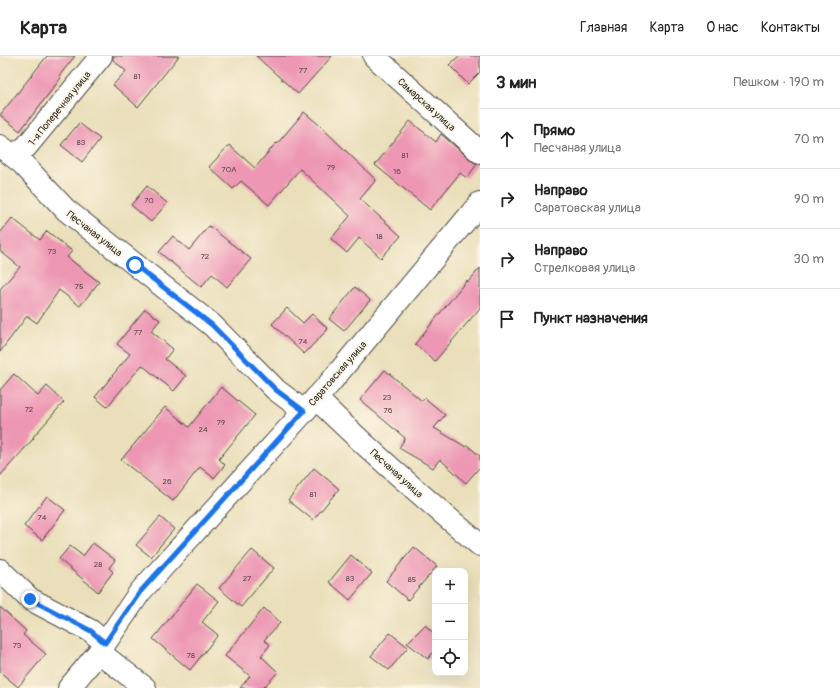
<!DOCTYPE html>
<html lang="ru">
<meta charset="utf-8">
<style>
body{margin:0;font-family:Pangolin,sans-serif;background:#f2f2f2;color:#222}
.controls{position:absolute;right:12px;bottom:12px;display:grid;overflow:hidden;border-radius:8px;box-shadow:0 4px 16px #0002}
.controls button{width:36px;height:36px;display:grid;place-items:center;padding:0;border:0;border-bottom:1px solid #e0e0e0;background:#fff;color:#222;font:20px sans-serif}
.stop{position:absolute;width:12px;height:12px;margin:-9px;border:3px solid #1a73e8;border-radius:50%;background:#fff}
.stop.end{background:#1a73e8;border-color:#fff;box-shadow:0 1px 4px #0008}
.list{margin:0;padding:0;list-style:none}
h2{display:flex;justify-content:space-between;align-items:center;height:52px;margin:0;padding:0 16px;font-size:17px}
h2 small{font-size:13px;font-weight:400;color:#767676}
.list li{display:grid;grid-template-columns:26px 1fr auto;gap:12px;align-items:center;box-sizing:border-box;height:60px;padding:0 16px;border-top:1px solid #e0e0e0}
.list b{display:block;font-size:15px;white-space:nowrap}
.list p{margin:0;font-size:13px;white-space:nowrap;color:#767676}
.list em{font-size:13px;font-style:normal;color:#767676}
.icon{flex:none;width:22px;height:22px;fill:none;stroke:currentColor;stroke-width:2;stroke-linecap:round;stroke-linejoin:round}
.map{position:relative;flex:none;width:480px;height:632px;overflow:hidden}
header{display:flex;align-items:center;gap:24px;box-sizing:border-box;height:56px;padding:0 20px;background:#fff;border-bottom:1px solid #e0e0e0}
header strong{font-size:19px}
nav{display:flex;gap:22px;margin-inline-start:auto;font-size:14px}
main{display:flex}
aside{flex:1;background:#fff}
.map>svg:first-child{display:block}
</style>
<header>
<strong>Карта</strong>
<nav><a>Главная</a><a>Карта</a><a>О нас</a><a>Контакты</a></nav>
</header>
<main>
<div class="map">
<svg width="480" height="632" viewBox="0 0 480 632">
<rect width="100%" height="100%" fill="#fcf5e5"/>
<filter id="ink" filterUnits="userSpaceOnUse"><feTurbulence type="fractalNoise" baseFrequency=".025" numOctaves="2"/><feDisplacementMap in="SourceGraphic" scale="8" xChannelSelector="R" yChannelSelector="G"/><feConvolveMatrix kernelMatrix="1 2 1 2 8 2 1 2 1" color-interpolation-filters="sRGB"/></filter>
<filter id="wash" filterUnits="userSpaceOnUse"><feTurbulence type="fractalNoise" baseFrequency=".012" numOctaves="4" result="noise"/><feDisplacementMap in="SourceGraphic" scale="16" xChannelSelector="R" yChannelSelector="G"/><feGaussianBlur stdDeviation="0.9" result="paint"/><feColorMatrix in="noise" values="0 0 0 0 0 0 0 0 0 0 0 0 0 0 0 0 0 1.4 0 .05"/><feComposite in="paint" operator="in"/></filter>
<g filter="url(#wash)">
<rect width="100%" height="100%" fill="#eadfba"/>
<g id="blocks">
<g fill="#ed97b4">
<path d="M47 0H75L59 20 61 22 20 75 0 59Z"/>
<path d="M113 0H179L138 51 113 29 126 15 113 4Z"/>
<path d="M256 0H332L298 38Z"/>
<path d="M459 0H480V16L468 28 449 9Z"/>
<path d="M304 56 317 67 376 124 360 143 401 180 381 202 359 182 347 197 331 183 350 160 300 113 269 149 241 125 233 133 209 111 229 89 255 112 276 87 277 88Z"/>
<path d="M410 65 436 86 441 78 472 105 477 108 467 122 460 117 430 154 375 109Z"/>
<path d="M79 67 100 83 82 106 61 89Z"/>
<path d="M147 130 167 147 151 166 131 149Z"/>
<path d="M12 162 40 184 47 175 72 195 67 201 99 226 80 250 59 234 37 267 27 260 0 296V233L20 211 0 195V177Z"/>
<path d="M209 170 251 203 227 231 212 218 201 231 159 196 173 180 189 194Z"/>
<path d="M480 212V252L435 305 415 288 467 224 468 226Z"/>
<path d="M355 231 370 244 344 275 329 263Z"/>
<path d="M287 252 303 267 312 258 328 273 304 298 272 268Z"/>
<path d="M145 253 160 264 151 275 173 293 165 303 186 320 174 335 142 309 107 351 95 341 130 298 117 288Z"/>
<path d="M385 314 422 345 425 342 445 359 434 372 466 391 467 389 480 400V411L466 427 440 403 433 412 399 392 405 382 360 344Z"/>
<path d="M14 318 38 340 47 330 64 346 33 381 34 382 0 420V334Z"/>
<path d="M221 331 255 359 219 403 225 409 214 422 200 411 173 445 121 404 165 351 189 371Z"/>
<path d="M314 412 339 433 313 464 288 444Z"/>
<path d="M47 440 65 454 42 484 24 470Z"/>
<path d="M160 461 174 473 151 501 136 489Z"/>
<path d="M93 487 115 504 109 512 113 516 98 536 59 503 70 490 83 500Z"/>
<path d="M414 491 437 510 408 544 386 525Z"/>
<path d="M252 494 274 512 241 551 219 532Z"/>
<path d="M351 499 372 517 350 544 329 526Z"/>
<path d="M197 528 219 545 202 566 218 579 190 614 153 583Z"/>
<path d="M0 551 26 575 23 579 46 598 18 631 0 616Z"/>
<path d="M264 552 280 567 264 584 270 589 261 600 278 616 263 632H240L250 620 225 600Z"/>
<path d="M425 569 435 579V593L428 603 407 587Z"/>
<path d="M390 577 408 591 389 614 371 600Z"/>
</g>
</g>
</g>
<g filter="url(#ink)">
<use href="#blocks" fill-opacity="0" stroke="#484640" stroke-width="1"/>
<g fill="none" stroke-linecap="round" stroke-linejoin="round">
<g stroke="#484640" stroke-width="24">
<g id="minor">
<path d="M374 0 480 96"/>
<path d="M0 90 22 107 66 154 212 269 276 334 304 355"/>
<path d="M13 99 26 91 101 0"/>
<path d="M316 342C368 394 424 442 480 489"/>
<path d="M0 514 30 543 91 575 105 587"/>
<path d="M99 596 145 632"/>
<path d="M69 632 99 596 140 536 329 328 480 147"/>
</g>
</g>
<use href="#minor" stroke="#fff" stroke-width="22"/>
</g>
</g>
<g fill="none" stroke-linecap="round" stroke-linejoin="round" filter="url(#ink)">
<path stroke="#1a73e8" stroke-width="5" d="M30 543 91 575 105 587 140 536 304 355 276 334 212 269 135 209"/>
</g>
<g text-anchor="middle" stroke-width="3.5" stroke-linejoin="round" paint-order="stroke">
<g font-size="8" fill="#5c464d">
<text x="303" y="17">77</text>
<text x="137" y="23">81</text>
<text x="81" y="89">83</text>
<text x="405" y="102">81</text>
<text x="331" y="114">79</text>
<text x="229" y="116">70А</text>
<text x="397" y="118">16</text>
<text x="149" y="147">70</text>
<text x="379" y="183">18</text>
<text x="52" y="198">73</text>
<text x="205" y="203">72</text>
<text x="79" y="233">75</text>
<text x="138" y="279">77</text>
<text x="303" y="288">74</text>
<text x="387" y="344">23</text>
<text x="29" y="356">72</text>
<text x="388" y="357">76</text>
<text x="221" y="369">79</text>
<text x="203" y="376">24</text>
<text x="167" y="428">26</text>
<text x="313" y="441">81</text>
<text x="42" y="464">74</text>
<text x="98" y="511">28</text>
<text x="247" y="525">27</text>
<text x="350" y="525">83</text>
<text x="412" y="526">85</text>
<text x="17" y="592">73</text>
<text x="191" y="602">78</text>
</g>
<g font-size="10" fill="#2b2b2b" stroke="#fcf5e5">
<text transform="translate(427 48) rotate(42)" y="4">Самарская улица</text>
<text transform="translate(59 52) rotate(-51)" y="4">1-я Поперечная улица</text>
<text transform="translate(95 177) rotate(38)" y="4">Песчаная улица</text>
<text transform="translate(337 317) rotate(-49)" y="4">Саратовская улица</text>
<text transform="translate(397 417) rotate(42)" y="4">Песчаная улица</text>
</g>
</g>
</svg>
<div class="controls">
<button>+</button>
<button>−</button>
<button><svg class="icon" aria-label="locate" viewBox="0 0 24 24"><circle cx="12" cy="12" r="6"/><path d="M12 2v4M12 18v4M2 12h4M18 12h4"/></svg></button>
</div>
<div class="stop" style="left:135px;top:209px"></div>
<div class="stop end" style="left:30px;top:543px"></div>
</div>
<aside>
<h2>3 мин<small>Пешком · 190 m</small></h2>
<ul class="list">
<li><svg class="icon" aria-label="ahead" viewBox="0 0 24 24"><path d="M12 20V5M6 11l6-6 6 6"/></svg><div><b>Прямо</b><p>Песчаная улица</p></div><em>70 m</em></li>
<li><svg class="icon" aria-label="right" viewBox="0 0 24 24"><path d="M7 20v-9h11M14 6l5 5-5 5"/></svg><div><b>Направо</b><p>Саратовская улица</p></div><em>90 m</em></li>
<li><svg class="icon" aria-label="right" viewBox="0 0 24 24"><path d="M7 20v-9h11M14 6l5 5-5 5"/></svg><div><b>Направо</b><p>Стрелковая улица</p></div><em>30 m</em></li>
<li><svg class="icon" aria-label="arrive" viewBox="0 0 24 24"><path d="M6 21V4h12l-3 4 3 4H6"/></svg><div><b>Пункт назначения</b></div></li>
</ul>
</aside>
</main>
